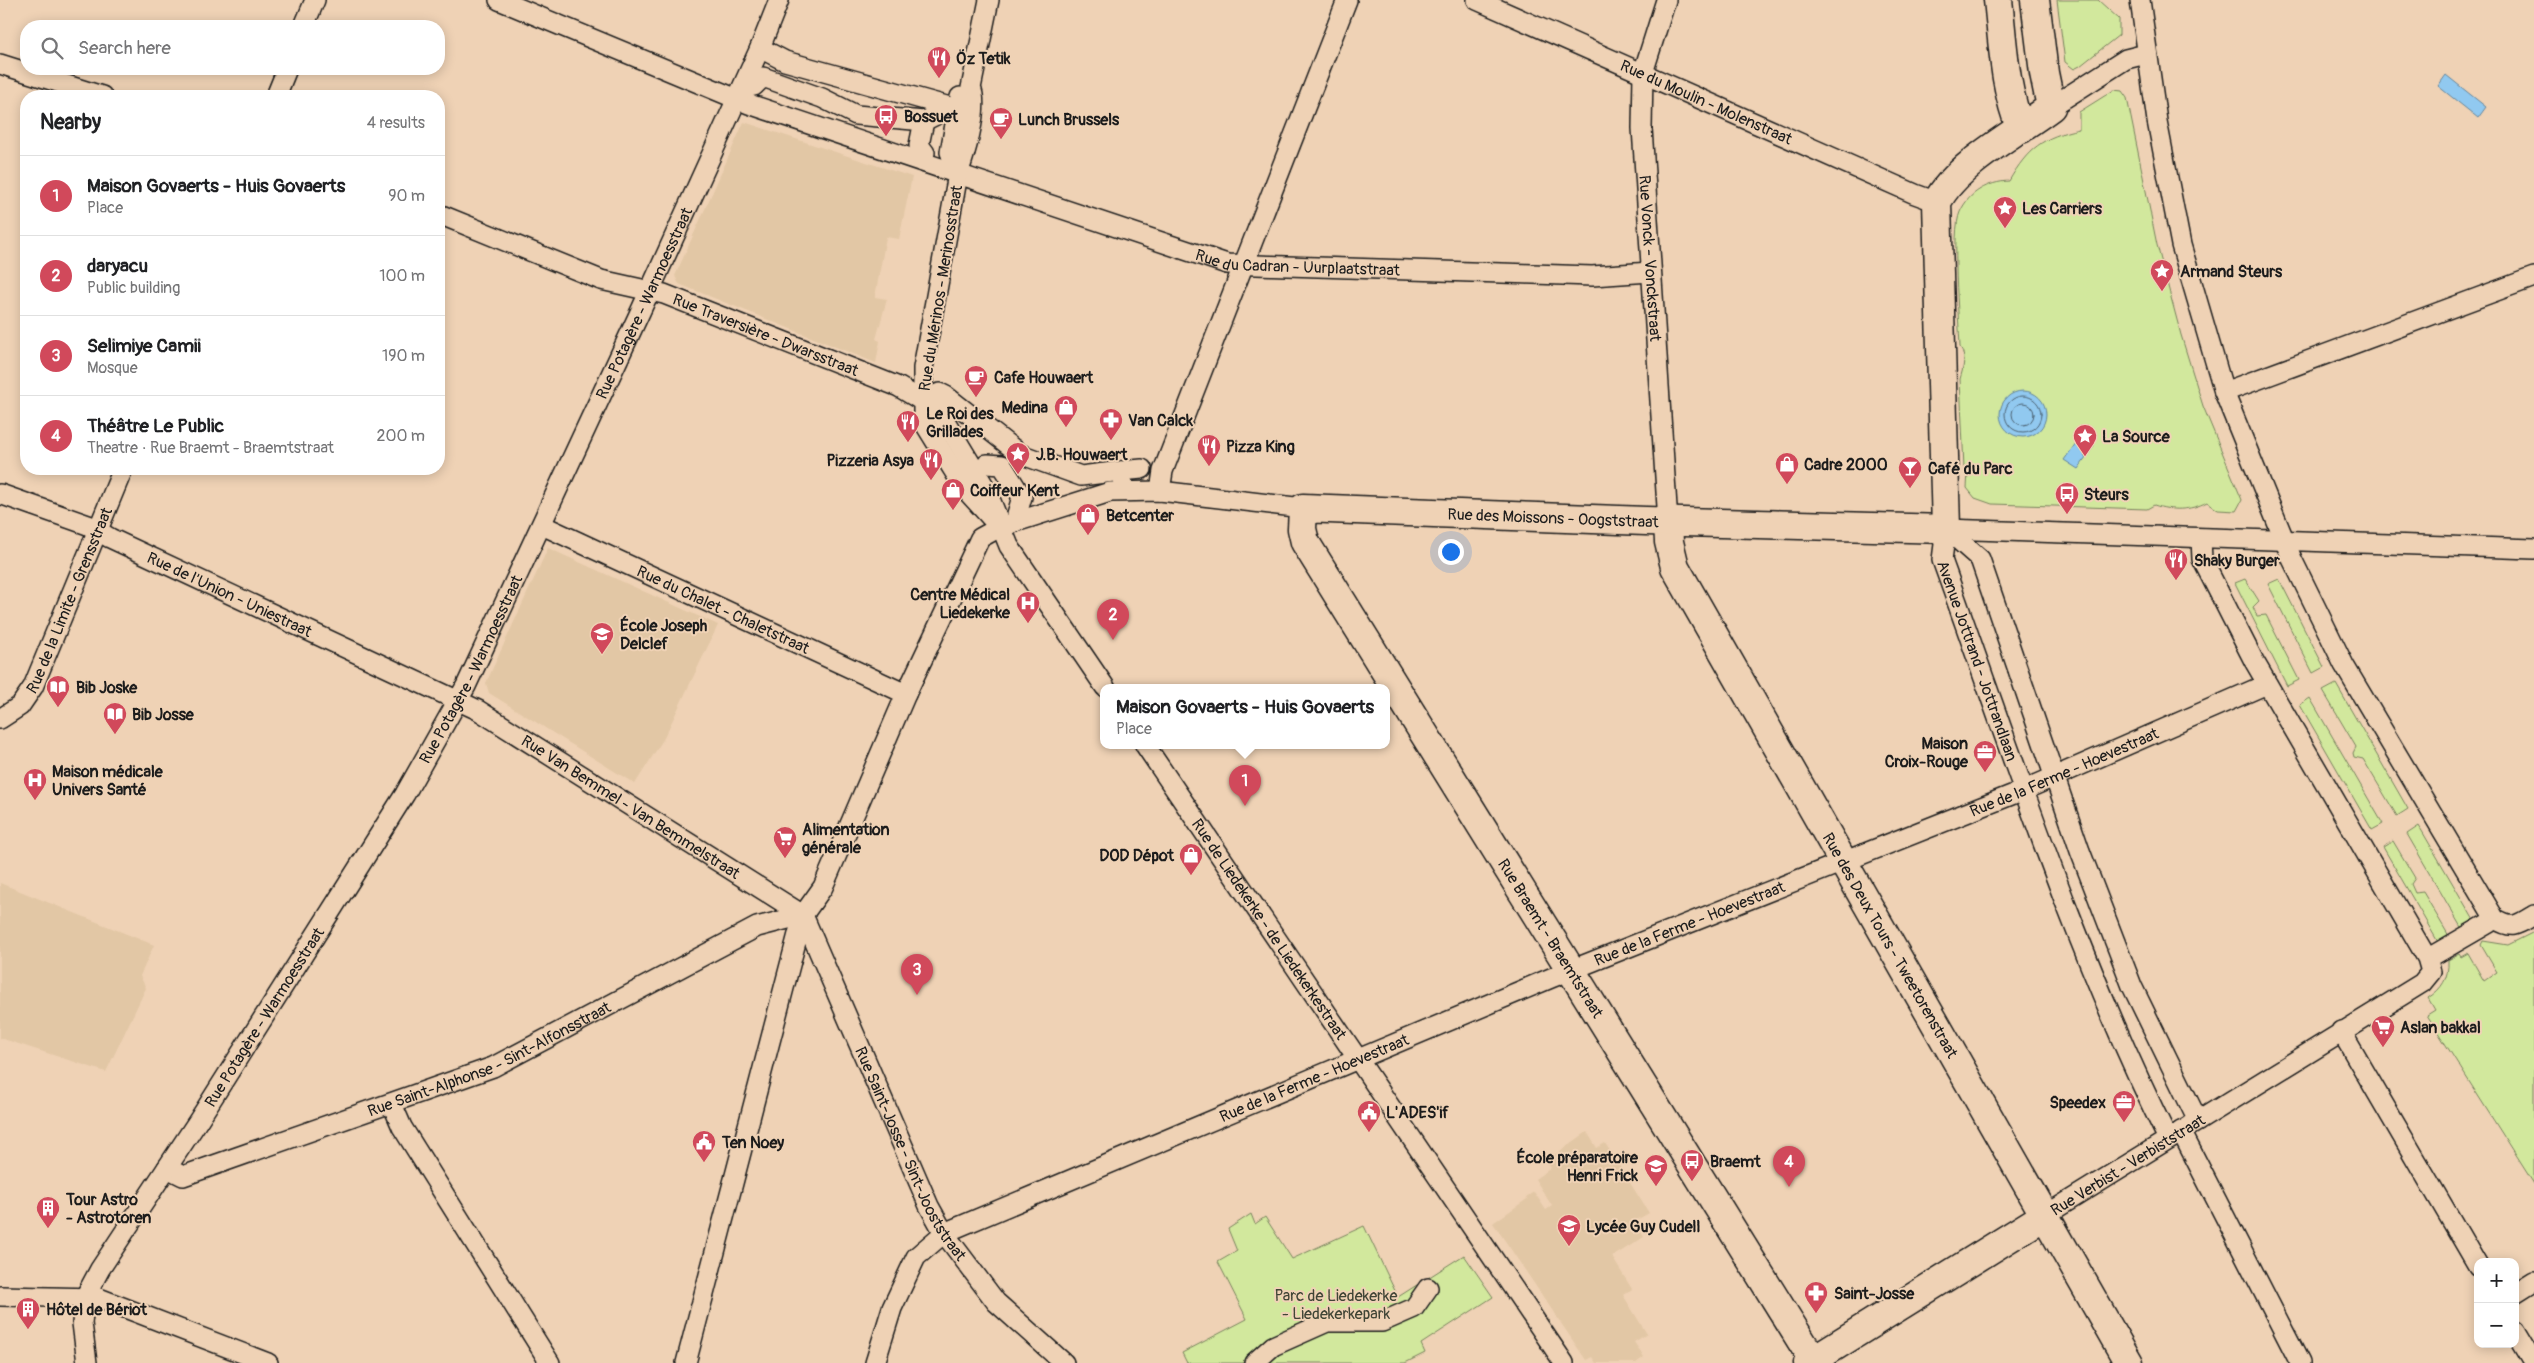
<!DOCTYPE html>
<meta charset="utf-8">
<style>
body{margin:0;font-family:Pangolin,sans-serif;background:#f2f2f2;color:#202124}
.controls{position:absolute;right:15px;bottom:15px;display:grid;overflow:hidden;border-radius:10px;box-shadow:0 2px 12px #0003}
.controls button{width:45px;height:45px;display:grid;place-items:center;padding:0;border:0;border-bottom:1px solid #e0e0e0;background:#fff;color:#202124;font:25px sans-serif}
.you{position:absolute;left:1450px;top:551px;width:18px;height:18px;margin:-12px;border:4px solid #fff;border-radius:50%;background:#1a73e8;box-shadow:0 0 0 8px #1a73e833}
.badge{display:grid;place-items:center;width:32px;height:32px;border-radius:50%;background:#d1495b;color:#fff;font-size:16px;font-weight:700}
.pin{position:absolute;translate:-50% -41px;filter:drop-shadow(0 1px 2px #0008)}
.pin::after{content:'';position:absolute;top:26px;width:18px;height:15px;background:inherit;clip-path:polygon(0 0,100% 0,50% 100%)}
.popup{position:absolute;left:1100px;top:684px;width:290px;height:65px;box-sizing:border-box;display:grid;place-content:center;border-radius:10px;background:#fff;filter:drop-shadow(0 1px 4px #0005);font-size:16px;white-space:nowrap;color:#757577}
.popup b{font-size:19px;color:#202124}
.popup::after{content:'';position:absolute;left:50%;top:100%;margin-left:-10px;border:10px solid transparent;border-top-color:#fff}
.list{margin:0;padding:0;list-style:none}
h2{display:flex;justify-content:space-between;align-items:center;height:65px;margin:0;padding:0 20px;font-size:21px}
h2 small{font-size:16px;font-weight:400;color:#757577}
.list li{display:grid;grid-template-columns:32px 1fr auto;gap:15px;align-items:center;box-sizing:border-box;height:80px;padding:0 20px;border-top:1px solid #e0e0e0}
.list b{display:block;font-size:19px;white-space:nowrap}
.list p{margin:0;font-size:16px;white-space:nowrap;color:#757577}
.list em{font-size:16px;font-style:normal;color:#757577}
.icon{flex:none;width:28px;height:28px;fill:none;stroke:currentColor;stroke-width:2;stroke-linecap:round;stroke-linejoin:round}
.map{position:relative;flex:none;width:2534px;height:1363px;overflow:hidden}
.search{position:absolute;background:#fff;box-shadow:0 2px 12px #0003;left:20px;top:20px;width:425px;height:55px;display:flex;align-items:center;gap:12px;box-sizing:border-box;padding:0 18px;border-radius:20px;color:#757577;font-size:19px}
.panel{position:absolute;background:#fff;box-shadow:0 2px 12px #0003;left:20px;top:90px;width:425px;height:385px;border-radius:20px}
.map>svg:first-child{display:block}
</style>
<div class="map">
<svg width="2534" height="1363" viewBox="0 0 2534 1363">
<rect width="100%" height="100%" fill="#efd2b5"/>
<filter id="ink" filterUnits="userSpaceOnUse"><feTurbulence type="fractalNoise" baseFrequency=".02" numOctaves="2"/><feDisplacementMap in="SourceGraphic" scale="10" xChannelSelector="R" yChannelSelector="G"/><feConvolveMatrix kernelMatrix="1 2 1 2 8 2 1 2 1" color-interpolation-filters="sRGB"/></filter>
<g filter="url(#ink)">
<g fill="#e2c7a5">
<path d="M744 122 912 177 899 239 886 237 875 297 887 299 876 339 880 341 876 363 679 284 675 276Z"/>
<path d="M548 548 718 625 664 738 635 784 489 693 486 683Z"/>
<path d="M0 883 154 945 140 976 146 988 106 1072 0 1038Z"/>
<path d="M1587 1132 1597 1148 1605 1143 1649 1213 1635 1221 1644 1237 1612 1257 1632 1289 1623 1295 1647 1334 1634 1342 1644 1357 1636 1363H1596L1592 1357 1586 1360 1493 1223 1527 1199 1526 1197 1534 1192 1546 1210 1552 1206 1535 1179 1551 1168 1546 1161Z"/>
</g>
<g fill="#d2e89d" stroke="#77825c">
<path d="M2057 0H2098L2119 19V35L2080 66 2074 69 2065 62Z"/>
<path d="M2114 90 2122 91 2127 98 2157 245 2181 335 2203 406 2242 500 2236 511 2218 510 2207 502C2190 511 2171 511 2154 505L2147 509 1992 504 1975 498 1967 488 1968 471 1964 468 1960 379C1963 369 1967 356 1960 347 1959 320 1951 232 1960 212 1969 192 1988 182 2009 181 2028 148 2043 137 2079 129V112Z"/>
<path d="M2245 579 2259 601 2253 607 2257 616 2266 615 2299 680 2287 686 2235 583Z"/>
<path d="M2279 579 2324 667 2313 673 2268 584Z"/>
<path d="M2336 684 2408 809 2397 816 2363 759 2354 757 2353 753 2356 747 2323 691Z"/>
<path d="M2310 698 2383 824 2372 830 2300 705Z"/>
<path d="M2419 826 2475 922 2462 929 2407 834Z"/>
<path d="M2393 841 2415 878 2411 884 2415 893 2423 892 2449 936 2438 942 2383 847Z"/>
<path d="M2534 932V1184L2427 1015 2435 1010 2428 998C2442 989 2449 978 2448 960L2459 954 2461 957 2468 953 2484 981 2497 972 2481 945 2483 941 2508 945Z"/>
<path d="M1251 1214 1255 1224 1265 1217 1292 1259 1364 1226 1398 1297 1464 1255 1493 1297 1421 1344 1425 1353 1405 1363H1187L1182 1353 1247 1319 1218 1262 1237 1251 1228 1229Z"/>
</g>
<g fill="#91c9f0" stroke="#62849b">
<path d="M2446 75 2486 107 2478 118 2438 86Z"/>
<circle cx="2023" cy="414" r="23"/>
<path d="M2081 436 2094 445 2086 457 2084 456 2086 458 2078 469 2064 460Z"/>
</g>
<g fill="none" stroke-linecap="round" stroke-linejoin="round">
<g stroke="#4b6171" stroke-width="1">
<circle cx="2023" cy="414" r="18"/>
<circle cx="2023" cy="414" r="11"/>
</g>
<g stroke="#1c1c1c" stroke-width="22">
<g id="street">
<path id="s1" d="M499 0 749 104 1227 264 1592 276 1650 272"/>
<path d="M989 0 971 88C980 108 965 154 958 174L923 368V421L965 489 994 521"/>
<path id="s2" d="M1477 0 1915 194 1937 202"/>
<path id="s3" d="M1666 0 1643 73 1642 128 1668 522"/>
<path d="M2140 0 2157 121 2181 245 2224 392 2292 559 2344 665 2495 919C2512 930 2518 925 2534 915"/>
<path d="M304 26 315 0"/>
<path d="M760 48 785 61 957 109"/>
<path d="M0 64 102 96"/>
<path d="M749 87 754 86 763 77 822 98 856 115 924 121 934 116"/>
<path d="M276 96 287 69"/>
<path d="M2051 107 2126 59 2146 54"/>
<path d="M924 121 919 145 925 153"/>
<path d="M958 174 950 152 960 97"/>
<path id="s4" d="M439 214 601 280 664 294 899 387 939 411 986 489 1009 546 1105 687"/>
<path d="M2224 392 2534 277"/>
<path d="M937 394 940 393 946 396 1020 454 1081 476 1121 471"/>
<path d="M987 464 1002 465 1022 497 1017 514"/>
<path d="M1123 484 1121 471 1142 469"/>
<path d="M1160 491 1163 471 1347 0"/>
<path id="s5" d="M0 494 88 525 110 538 478 710 803 915"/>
<path id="s6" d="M542 525 906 694"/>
<path id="s7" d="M1946 529 1942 560C2012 754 2075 953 2168 1139"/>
<path d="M1946 529 1980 559 2080 851 2132 986 2198 1121"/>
<path d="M1946 529 2534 549"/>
<path id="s8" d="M0 719 20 706 33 687 123 469"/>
<path id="s9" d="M1145 745 1564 1363"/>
<path id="s10" d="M803 915 929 1206 944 1233 996 1302 1064 1363"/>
<path d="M2432 956 2489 923"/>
<path d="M2341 1031 2478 1266"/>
<path d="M392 1104 402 1127 550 1363"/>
<path d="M2181 1131 2300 1363"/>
<path id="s11" d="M167 1168 183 1176 493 1067 757 927 803 915"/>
<path id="s12" d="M2044 1216 2422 983 2431 972 2427 958 2254 661 2202 559 2201 539"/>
<path d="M2515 1293 2534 1281"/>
<path d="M0 1296 99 1298 268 1363"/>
<path d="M2515 1331 2534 1363"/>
<path id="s13" d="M87 1363 82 1323 85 1297 100 1269 198 1121 405 794 466 686 641 310 760 48 779 0"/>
<path d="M686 1363 803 915 823 887 906 694 980 538 1000 527 1110 492 1160 491 1303 508"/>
<path id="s14" d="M875 1363 892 1308 916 1257 944 1233 1551 978 2024 790 2267 684"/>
<path d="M1254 1363 1273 1346 1327 1322H1382L1414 1308 1428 1288"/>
</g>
</g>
<g stroke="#1c1c1c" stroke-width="31">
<g id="secondary">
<path d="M1998 0C2003 43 2004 88 2021 129"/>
<path id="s15" d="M1668 522 1669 542 1675 567 2129 1363"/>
<path d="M1808 1363 2044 1216"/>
<path id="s16" d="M1815 1363 1305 542 1302 529 1303 508 1646 521 1946 529 1937 202C1957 164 2016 133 2051 107L2044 73 2035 0"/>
</g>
</g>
<use href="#street" stroke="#efd2b5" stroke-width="19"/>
<use href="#secondary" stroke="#efd2b5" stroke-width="28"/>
</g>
</g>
<defs>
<g id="restaurant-pin" transform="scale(1.25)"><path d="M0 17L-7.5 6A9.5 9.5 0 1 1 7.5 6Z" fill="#d1495b" stroke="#efd2b5"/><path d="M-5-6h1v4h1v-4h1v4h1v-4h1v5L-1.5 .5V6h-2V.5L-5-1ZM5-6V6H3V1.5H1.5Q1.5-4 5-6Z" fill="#fff"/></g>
<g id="bus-pin" transform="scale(1.25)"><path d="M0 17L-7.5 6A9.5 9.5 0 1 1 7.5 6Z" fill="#d1495b" stroke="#efd2b5"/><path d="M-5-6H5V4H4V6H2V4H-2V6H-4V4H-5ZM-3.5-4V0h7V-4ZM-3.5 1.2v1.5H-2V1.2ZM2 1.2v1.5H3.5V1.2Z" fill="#fff"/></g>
<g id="cafe-pin" transform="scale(1.25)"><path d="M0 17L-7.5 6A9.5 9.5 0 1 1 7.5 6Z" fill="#d1495b" stroke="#efd2b5"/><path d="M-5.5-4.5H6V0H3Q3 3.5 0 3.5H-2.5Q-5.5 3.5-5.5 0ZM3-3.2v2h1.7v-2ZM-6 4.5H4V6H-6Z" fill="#fff"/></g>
<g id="sight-pin" transform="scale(1.25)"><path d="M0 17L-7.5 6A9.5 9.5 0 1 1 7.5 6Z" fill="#d1495b" stroke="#efd2b5"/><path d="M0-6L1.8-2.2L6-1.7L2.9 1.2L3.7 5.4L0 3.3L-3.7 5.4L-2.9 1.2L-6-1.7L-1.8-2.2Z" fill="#fff"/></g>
<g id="shop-pin" transform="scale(1.25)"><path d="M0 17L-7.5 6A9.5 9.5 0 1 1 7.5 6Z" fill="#d1495b" stroke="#efd2b5"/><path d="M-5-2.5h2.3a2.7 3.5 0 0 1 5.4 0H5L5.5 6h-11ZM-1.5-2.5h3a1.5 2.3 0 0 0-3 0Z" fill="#fff"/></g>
<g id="pharmacy-pin" transform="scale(1.25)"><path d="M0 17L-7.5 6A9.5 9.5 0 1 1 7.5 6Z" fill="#d1495b" stroke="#efd2b5"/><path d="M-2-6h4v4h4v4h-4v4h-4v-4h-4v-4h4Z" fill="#fff"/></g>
<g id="bar-pin" transform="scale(1.25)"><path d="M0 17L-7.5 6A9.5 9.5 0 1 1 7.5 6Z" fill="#d1495b" stroke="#efd2b5"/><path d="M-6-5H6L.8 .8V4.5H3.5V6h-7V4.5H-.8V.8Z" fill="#fff"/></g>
<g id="hospital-pin" transform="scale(1.25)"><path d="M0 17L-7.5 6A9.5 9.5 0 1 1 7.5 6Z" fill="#d1495b" stroke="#efd2b5"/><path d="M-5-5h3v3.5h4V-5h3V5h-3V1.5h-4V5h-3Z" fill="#fff"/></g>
<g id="school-pin" transform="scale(1.25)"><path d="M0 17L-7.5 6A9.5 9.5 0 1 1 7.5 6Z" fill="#d1495b" stroke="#efd2b5"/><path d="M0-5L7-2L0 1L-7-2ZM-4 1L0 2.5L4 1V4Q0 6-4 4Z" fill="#fff"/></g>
<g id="library-pin" transform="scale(1.25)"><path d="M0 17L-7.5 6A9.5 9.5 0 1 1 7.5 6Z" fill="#d1495b" stroke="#efd2b5"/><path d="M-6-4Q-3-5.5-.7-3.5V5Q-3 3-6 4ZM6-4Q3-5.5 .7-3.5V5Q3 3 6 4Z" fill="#fff"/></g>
<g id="office-pin" transform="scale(1.25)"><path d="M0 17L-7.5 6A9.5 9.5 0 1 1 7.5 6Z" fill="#d1495b" stroke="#efd2b5"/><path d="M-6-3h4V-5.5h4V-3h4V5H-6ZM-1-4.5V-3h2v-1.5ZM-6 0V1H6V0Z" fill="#fff"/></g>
<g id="supermarket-pin" transform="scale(1.25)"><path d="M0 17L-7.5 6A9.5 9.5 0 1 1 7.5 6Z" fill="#d1495b" stroke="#efd2b5"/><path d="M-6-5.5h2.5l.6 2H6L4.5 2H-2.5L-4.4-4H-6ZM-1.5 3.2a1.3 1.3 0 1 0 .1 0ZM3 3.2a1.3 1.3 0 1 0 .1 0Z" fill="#fff"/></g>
<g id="civic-pin" transform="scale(1.25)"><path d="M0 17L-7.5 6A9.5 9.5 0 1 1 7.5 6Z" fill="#d1495b" stroke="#efd2b5"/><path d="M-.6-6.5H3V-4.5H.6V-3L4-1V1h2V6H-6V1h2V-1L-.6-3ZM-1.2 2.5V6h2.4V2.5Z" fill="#fff"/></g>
<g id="building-pin" transform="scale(1.25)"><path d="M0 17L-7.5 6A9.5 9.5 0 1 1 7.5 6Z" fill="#d1495b" stroke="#efd2b5"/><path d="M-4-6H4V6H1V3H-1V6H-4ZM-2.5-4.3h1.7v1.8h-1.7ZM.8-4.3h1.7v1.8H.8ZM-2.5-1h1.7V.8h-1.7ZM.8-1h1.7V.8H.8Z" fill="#fff"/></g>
</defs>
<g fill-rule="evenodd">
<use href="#restaurant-pin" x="939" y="58"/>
<use href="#bus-pin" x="886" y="116"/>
<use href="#cafe-pin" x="1001" y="119"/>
<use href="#sight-pin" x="2005" y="208"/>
<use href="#sight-pin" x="2162" y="271"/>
<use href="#cafe-pin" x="976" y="377"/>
<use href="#shop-pin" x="1066" y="407"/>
<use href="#pharmacy-pin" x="1111" y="420"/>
<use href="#restaurant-pin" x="908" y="422"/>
<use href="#sight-pin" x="2085" y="436"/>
<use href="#restaurant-pin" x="1209" y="446"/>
<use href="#sight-pin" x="1018" y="454"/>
<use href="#restaurant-pin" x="931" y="460"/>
<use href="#shop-pin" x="1787" y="464"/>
<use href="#bar-pin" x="1910" y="468"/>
<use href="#shop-pin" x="953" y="490"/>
<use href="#bus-pin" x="2067" y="494"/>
<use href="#shop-pin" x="1088" y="515"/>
<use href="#restaurant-pin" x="2176" y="560"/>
<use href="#hospital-pin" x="1028" y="603"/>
<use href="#school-pin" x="602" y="634"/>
<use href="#library-pin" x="58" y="687"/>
<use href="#library-pin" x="115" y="714"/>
<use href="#office-pin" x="1985" y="752"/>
<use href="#hospital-pin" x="35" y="780"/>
<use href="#supermarket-pin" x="785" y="838"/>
<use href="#shop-pin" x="1191" y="855"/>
<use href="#supermarket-pin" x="2383" y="1027"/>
<use href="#office-pin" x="2124" y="1102"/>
<use href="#civic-pin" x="1369" y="1112"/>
<use href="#civic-pin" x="704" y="1142"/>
<use href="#bus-pin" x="1692" y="1161"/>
<use href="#school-pin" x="1656" y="1166"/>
<use href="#building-pin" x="48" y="1208"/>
<use href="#school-pin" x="1569" y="1226"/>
<use href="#pharmacy-pin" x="1816" y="1293"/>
<use href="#building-pin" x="28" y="1309"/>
</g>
<g text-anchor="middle" stroke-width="4" stroke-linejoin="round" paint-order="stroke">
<g font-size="16" font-weight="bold" fill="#1c1c1c" stroke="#efd2b5" text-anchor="start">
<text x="956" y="64">Öz Tetik</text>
<text x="904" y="122">Bossuet</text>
<text x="1018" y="125">Lunch Brussels</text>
<text x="2022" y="214">Les Carriers</text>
<text x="2180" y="277">Armand Steurs</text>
<text x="994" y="383">Cafe Houwaert</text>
<text x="1048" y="413" text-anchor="end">Medina</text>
<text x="926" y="419">Le Roi des<tspan x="926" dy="18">Grillades</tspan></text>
<text x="1128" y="426">Van Calck</text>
<text x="2102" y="442">La Source</text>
<text x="1226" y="452">Pizza King</text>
<text x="1036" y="460">J.B. Houwaert</text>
<text x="914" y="466" text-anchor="end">Pizzeria Asya</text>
<text x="1804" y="470">Cadre 2000</text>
<text x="1928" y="474">Café du Parc</text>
<text x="970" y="496">Coiffeur Kent</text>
<text x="2084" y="500">Steurs</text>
<text x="1106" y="521">Betcenter</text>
<text x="2194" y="566">Shaky Burger</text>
<text x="1010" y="600" text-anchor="end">Centre Médical<tspan x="1010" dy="18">Liedekerke</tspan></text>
<text x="620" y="631">École Joseph<tspan x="620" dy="18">Delclef</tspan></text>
<text x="76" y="693">Bib Joske</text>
<text x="132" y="720">Bib Josse</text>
<text x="1968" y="749" text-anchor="end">Maison<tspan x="1968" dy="18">Croix-Rouge</tspan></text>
<text x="52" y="777">Maison médicale<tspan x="52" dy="18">Univers Santé</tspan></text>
<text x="802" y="835">Alimentation<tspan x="802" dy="18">générale</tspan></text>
<text x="1174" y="861" text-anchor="end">DOD Dépot</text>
<text x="2400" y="1033">Aslan bakkal</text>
<text x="2106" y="1108" text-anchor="end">Speedex</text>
<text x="1386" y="1118">L'ADES'if</text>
<text x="722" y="1148">Ten Noey</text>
<text x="1638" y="1163" text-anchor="end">École préparatoire<tspan x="1638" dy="18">Henri Frick</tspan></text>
<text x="1710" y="1167">Braemt</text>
<text x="66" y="1205">Tour Astro<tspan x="66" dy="18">- Astrotoren</tspan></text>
<text x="1586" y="1232">Lycée Guy Cudell</text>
<text x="1834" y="1299">Saint-Josse</text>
<text x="46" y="1315">Hôtel de Bériot</text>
</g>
<g font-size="16" fill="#1c1c1c" stroke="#efd2b5">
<text dy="6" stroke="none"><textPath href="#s2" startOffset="251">Rue du Moulin - Molenstraat</textPath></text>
<text dy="6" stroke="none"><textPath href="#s3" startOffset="262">Rue Vonck - Vonckstraat</textPath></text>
<text dy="6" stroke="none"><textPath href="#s1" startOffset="845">Rue du Cadran - Uurplaatstraat</textPath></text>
<text transform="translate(940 288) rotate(-81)" y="6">Rue du Mérinos - Merinosstraat</text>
<text dy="6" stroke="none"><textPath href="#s13" startOffset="1209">Rue Potagère - Warmoesstraat</textPath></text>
<text dy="6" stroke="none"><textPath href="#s4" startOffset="349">Rue Traversière - Dwarsstraat</textPath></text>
<text dy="6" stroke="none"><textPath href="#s16" startOffset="1251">Rue des Moissons - Oogststraat</textPath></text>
<text dy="6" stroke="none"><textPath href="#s5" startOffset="251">Rue de l'Union - Uniestraat</textPath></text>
<text dy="6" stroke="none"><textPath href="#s8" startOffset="141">Rue de la Limite - Grensstraat</textPath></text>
<text dy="6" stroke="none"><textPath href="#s6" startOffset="200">Rue du Chalet - Chaletstraat</textPath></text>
<text dy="6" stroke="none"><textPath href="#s7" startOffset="138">Avenue Jottrand - Jottrandlaan</textPath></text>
<text dy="6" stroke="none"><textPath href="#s13" startOffset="804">Rue Potagère - Warmoesstraat</textPath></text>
<text dy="6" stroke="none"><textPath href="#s14" startOffset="1362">Rue de la Ferme - Hoevestraat</textPath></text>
<text dy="6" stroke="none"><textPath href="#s5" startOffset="706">Rue Van Bemmel - Van Bemmelstraat</textPath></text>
<text dy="6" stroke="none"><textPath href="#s14" startOffset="958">Rue de la Ferme - Hoevestraat</textPath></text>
<text dy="6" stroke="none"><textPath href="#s9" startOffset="222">Rue de Liedekerke - de Liedekerkestraat</textPath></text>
<text transform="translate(1551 938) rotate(58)" y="6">Rue Braemt - Braemtstraat</text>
<text dy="6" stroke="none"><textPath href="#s15" startOffset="481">Rue des Deux Tours - Tweetorenstraat</textPath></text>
<text dy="6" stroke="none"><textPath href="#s13" startOffset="399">Rue Potagère - Warmoesstraat</textPath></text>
<text dy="6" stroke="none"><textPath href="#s11" startOffset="346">Rue Saint-Alphonse - Sint-Alfonsstraat</textPath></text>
<text dy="6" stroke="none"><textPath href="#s14" startOffset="552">Rue de la Ferme - Hoevestraat</textPath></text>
<text dy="6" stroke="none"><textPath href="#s10" startOffset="262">Rue Saint-Josse - Sint-Jooststraat</textPath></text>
<text dy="6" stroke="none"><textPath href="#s12" startOffset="98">Rue Verbist - Verbiststraat</textPath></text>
</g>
<g font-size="16" fill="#404536" stroke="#efd2b5">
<text x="1336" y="1301">Parc de Liedekerke<tspan x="1336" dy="18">- Liedekerkepark</tspan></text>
</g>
</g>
</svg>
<div class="controls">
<button>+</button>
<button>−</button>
</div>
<div class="you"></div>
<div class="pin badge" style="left:1245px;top:806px">1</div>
<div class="popup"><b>Maison Govaerts - Huis Govaerts</b>Place</div>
<div class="pin badge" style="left:1113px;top:640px">2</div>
<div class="pin badge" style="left:917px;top:995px">3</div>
<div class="pin badge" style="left:1789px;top:1187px">4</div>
<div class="search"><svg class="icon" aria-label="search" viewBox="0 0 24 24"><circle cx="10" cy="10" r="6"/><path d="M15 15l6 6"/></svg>Search here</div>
<section class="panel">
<h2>Nearby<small>4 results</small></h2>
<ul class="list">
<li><span class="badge">1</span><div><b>Maison Govaerts - Huis Govaerts</b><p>Place</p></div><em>90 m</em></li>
<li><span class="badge">2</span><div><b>daryacu</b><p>Public building</p></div><em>100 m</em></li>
<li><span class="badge">3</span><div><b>Selimiye Camii</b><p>Mosque</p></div><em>190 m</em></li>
<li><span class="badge">4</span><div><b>Théâtre Le Public</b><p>Theatre · Rue Braemt - Braemtstraat</p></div><em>200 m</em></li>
</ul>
</section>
</div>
